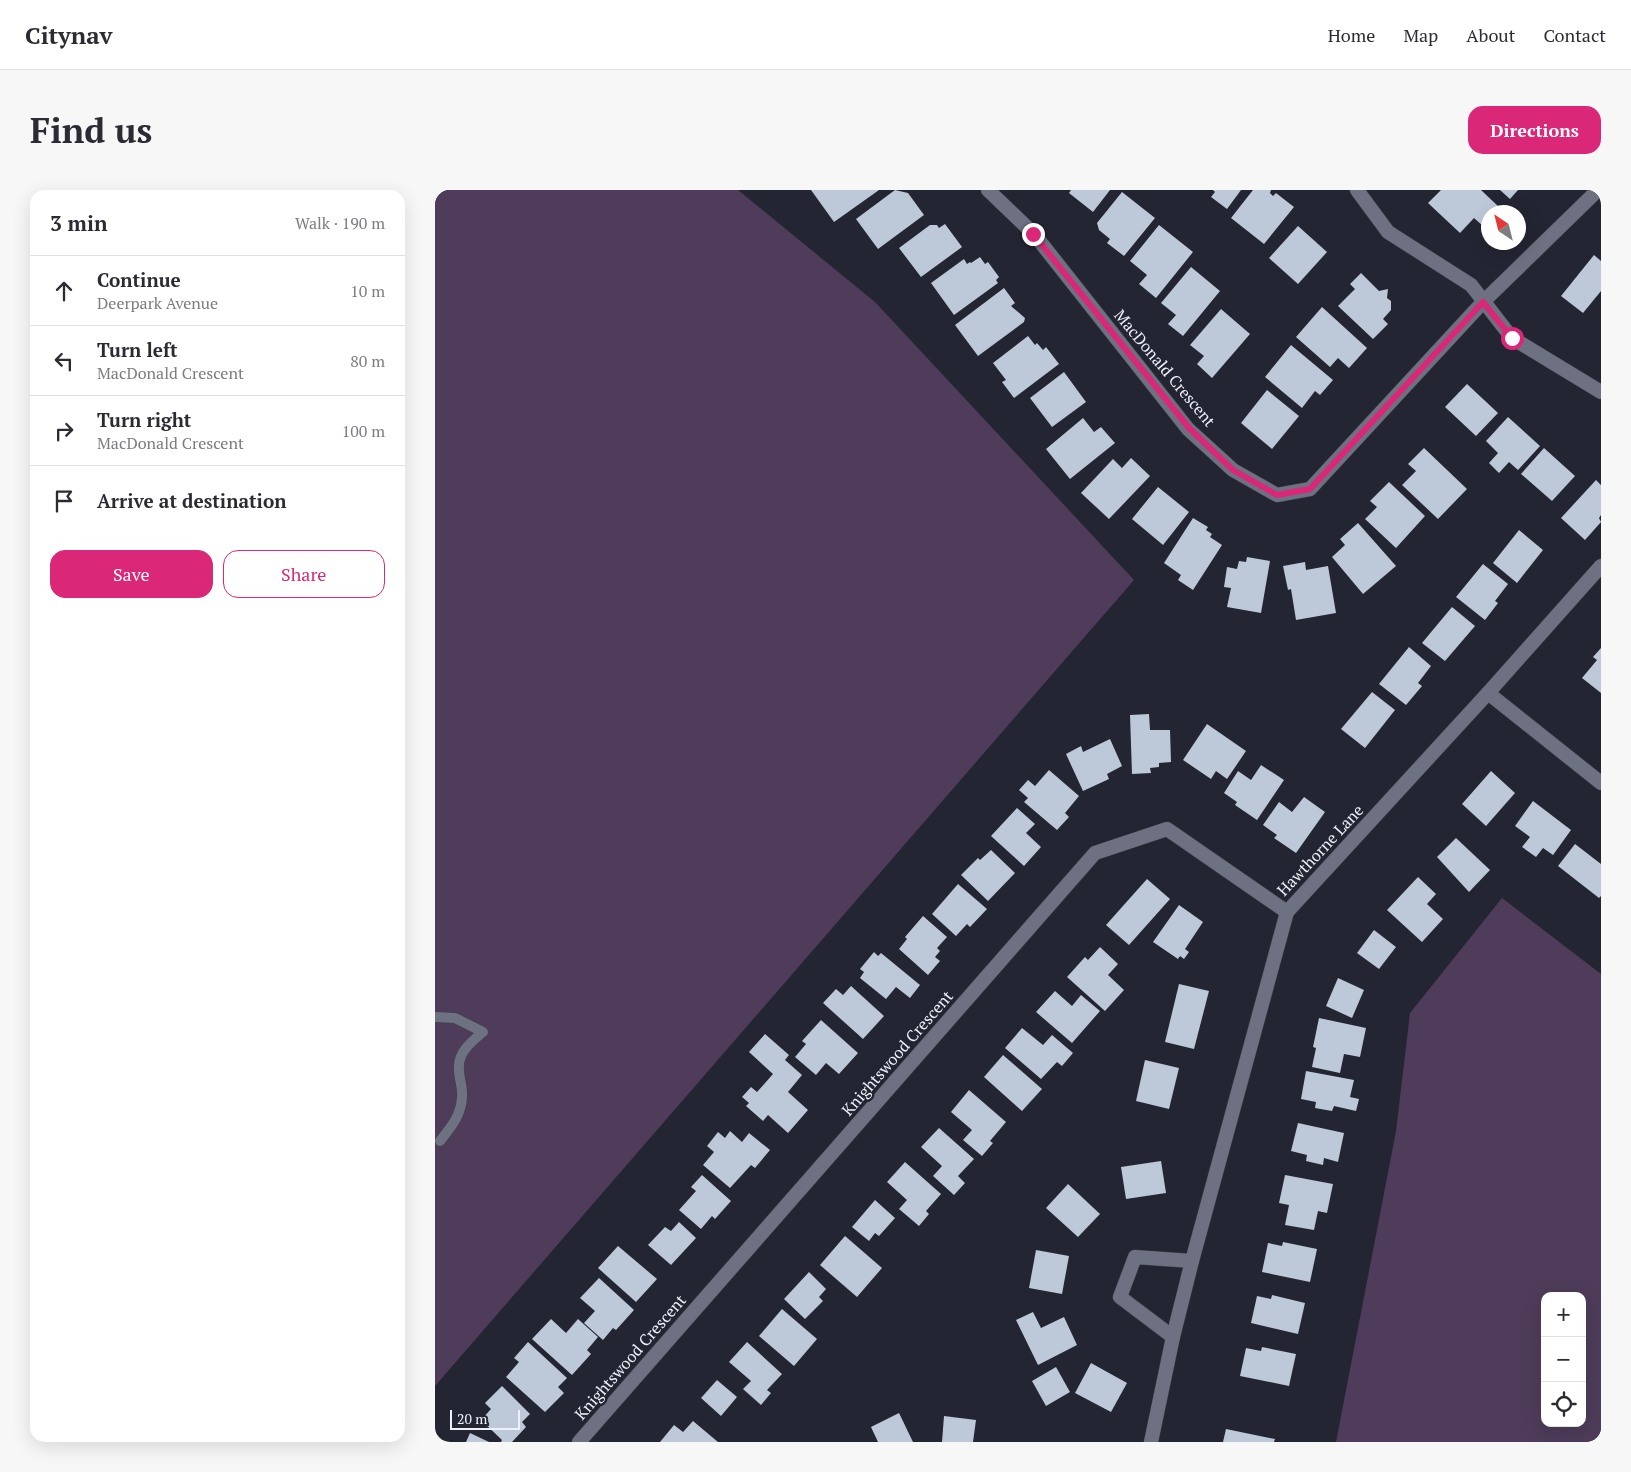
<!DOCTYPE html>
<meta charset="utf-8">
<style>
body{margin:0;font-family:"PT Serif",serif;background:#f7f7f7;color:#2b2b33}
.controls{position:absolute;right:15px;bottom:15px;display:grid;overflow:hidden;border-radius:10px;box-shadow:0 5px 20px #0002}
.controls button{width:45px;height:45px;display:grid;place-items:center;padding:0;border:0;border-bottom:1px solid #e1e1e2;background:#fff;color:#2b2b33;font:25px sans-serif}
.compass{position:absolute;left:1046px;top:15px;width:45px;height:45px;border-radius:50%;background:#fff;box-shadow:0 5px 20px #0002;rotate:325deg}
.scale{position:absolute;left:15px;bottom:12px;width:70px;box-sizing:border-box;padding-left:5px;border:2px solid #eef0fa;border-top:0;font-size:14px;line-height:18px;white-space:nowrap;color:#eef0fa;-webkit-text-stroke:4px #232533;paint-order:stroke}
.stop{position:absolute;width:15px;height:15px;margin:-11px;border:4px solid #db2777;border-radius:50%;background:#fff}
.stop.end{background:#db2777;border-color:#fff;box-shadow:0 1px 5px #0008}
.list{margin:0;padding:0;list-style:none}
h2{display:flex;justify-content:space-between;align-items:center;height:65px;margin:0;padding:0 20px;font-size:21px}
h2 small{font-size:16px;font-weight:400;color:#7c7c81}
.list li{display:grid;grid-template-columns:32px 1fr auto;gap:15px;align-items:center;box-sizing:border-box;height:70px;padding:0 20px;border-top:1px solid #e1e1e2}
.list b{display:block;font-size:19px;white-space:nowrap}
.list p{margin:0;font-size:16px;white-space:nowrap;color:#7c7c81}
.list em{font-size:16px;font-style:normal;color:#7c7c81}
.actions{display:flex;gap:10px;padding:15px 20px}
.actions a{flex:1;padding:11px 0;border:1px solid #db2777;border-radius:15px;text-align:center;font-size:18px;color:#db2777}
.actions .main{background:#db2777;color:#fff}
.icon{flex:none;width:28px;height:28px;fill:none;stroke:currentColor;stroke-width:2;stroke-linecap:round;stroke-linejoin:round}
.map{position:relative;flex:none;width:1166px;height:1252px;overflow:hidden;border-radius:15px}
header{display:flex;align-items:center;gap:30px;box-sizing:border-box;height:70px;padding:0 25px;background:#fff;border-bottom:1px solid #e1e1e2}
header strong{font-size:24px}
nav{display:flex;gap:28px;margin-inline-start:auto;font-size:18px}
.intro{display:flex;align-items:center;justify-content:space-between;box-sizing:border-box;height:120px;padding:0 30px}
h1{margin:0;font-size:35px}
.button{padding:12px 22px;border-radius:15px;background:#db2777;color:#fff;font-size:18px;font-weight:700}
main{display:flex;gap:30px;padding:0 30px}
aside{flex:1;background:#fff;border-radius:15px;box-shadow:0 5px 20px #0002}
.map>svg:first-child{display:block}
</style>
<header>
<strong>Citynav</strong>
<nav><a>Home</a><a>Map</a><a>About</a><a>Contact</a></nav>
</header>
<div class="intro"><h1>Find us</h1><a class="button">Directions</a></div>
<main>
<aside>
<h2>3 min<small>Walk · 190 m</small></h2>
<ul class="list">
<li><svg class="icon" aria-label="ahead" viewBox="0 0 24 24"><path d="M12 20V5M6 11l6-6 6 6"/></svg><div><b>Continue</b><p>Deerpark Avenue</p></div><em>10 m</em></li>
<li><svg class="icon" aria-label="left" viewBox="0 0 24 24"><path d="M17 20v-9H6M10 6l-5 5 5 5"/></svg><div><b>Turn left</b><p>MacDonald Crescent</p></div><em>80 m</em></li>
<li><svg class="icon" aria-label="right" viewBox="0 0 24 24"><path d="M7 20v-9h11M14 6l5 5-5 5"/></svg><div><b>Turn right</b><p>MacDonald Crescent</p></div><em>100 m</em></li>
<li><svg class="icon" aria-label="arrive" viewBox="0 0 24 24"><path d="M6 21V4h12l-3 4 3 4H6"/></svg><div><b>Arrive at destination</b></div></li>
</ul>
<div class="actions"><a class="main">Save</a><a>Share</a></div>
</aside>
<div class="map">
<svg width="1166" height="1252" viewBox="0 0 1166 1252">
<rect width="100%" height="100%" fill="#232533"/>
<g fill="#4e3c5a" fill-rule="evenodd">
<path d="M0 0H303L440 112 699 390 0 1196Z"/>
<path d="M1067 708 1166 784V1252H901L961 941 975 823ZM1110 1106H1147V1233H1110Z"/>
</g>
<g fill="#bdc8d8">
<path d="M376 0H444L399 32Z"/>
<path d="M460 0 473 3 489 25 443 59 421 29Z"/>
<path d="M636 0H675L658 22 634 3Z"/>
<path d="M778 0H806L792 19 776 7 780 2Z"/>
<path d="M818 0H836L835 3 838 6 841 3 859 17 829 54 796 28Z"/>
<path d="M1006 0H1046L1065 18 1060 22H1054V30L1048 36 1039 28 1025 43 993 13Z"/>
<path d="M1065 0H1083L1075 9Z"/>
<path d="M687 2 720 28 689 66 672 53 675 49 664 40 662 33Z"/>
<path d="M510 34 527 57 486 87 464 58 495 35H502L504 38Z"/>
<path d="M724 35 758 62 721 108 704 94 712 85 695 71Z"/>
<path d="M863 36 892 62 863 94 834 68Z"/>
<path d="M1159 65 1166 71V101L1148 123 1126 106Z"/>
<path d="M545 67 550 74 553 72 564 87 561 90 563 93 519 125 496 93 529 69 532 74 535 72 536 73Z"/>
<path d="M756 77 785 101 748 146 733 134 741 125 726 113Z"/>
<path d="M926 83 944 101 953 99 952 108 956 111V120L948 129 953 134 938 149 903 116 920 99 915 94Z"/>
<path d="M569 98 580 113 576 116 590 128 589 132 543 166 520 135Z"/>
<path d="M887 117 932 158 914 178 903 168 895 177 861 147Z"/>
<path d="M786 119 815 144 777 188 762 174 769 166 755 155Z"/>
<path d="M593 146 600 155 602 153 608 160 611 157 624 174 579 208 567 192 571 190 558 173Z"/>
<path d="M856 155 898 190 885 205 880 201 867 218 830 187Z"/>
<path d="M629 182 651 212 617 237 595 208Z"/>
<path d="M1032 194 1063 223 1041 246 1010 217Z"/>
<path d="M832 200 864 226 837 259 806 233Z"/>
<path d="M1073 227 1105 256 1083 280 1074 272 1064 283 1054 273 1063 263 1051 251Z"/>
<path d="M648 228 659 242 666 237 680 253 635 289 611 259Z"/>
<path d="M989 258 1032 299 1003 329 967 295 981 281 973 274Z"/>
<path d="M1109 258 1140 286 1117 311 1086 284Z"/>
<path d="M696 268 715 286 674 329 646 303 678 269 687 278Z"/>
<path d="M1161 290 1166 295V325L1164 328 1166 332 1150 350 1126 328Z"/>
<path d="M954 292 990 326 961 358 930 329 942 317 935 311Z"/>
<path d="M723 297 754 322 728 355 697 329Z"/>
<path d="M758 328 773 337 771 340 777 344 775 347 787 355 758 400 743 390 746 385 729 373Z"/>
<path d="M923 333 961 376 928 404 897 367 910 355 905 349Z"/>
<path d="M1084 340 1108 360 1082 393 1058 373Z"/>
<path d="M812 367 835 371 826 423 792 417 796 398 789 397 792 377 802 379 804 371 811 372Z"/>
<path d="M870 372 871 380 893 376 901 423 861 430 856 399 853 400 848 376Z"/>
<path d="M1048 374 1073 394 1060 411 1063 413 1050 430 1021 407Z"/>
<path d="M1017 417 1040 436 1010 471 987 453Z"/>
<path d="M974 457 996 476 983 493 987 496 971 515 944 494Z"/>
<path d="M1166 458V503L1147 488 1162 470 1158 467Z"/>
<path d="M937 502 960 520 930 558 906 539Z"/>
<path d="M714 524 715 540H735L736 572 724 573V577L715 578 716 583 697 584 695 525Z"/>
<path d="M772 534 811 561 792 589 781 581 776 589 748 570Z"/>
<path d="M675 549 687 576 672 584 674 589 648 601 631 564 646 556 648 562Z"/>
<path d="M826 575 849 590 822 630 800 615 802 612 789 603 803 581 816 590Z"/>
<path d="M614 580 644 606 630 623 634 627 622 640 589 612 593 608 584 600 593 590 600 596Z"/>
<path d="M1056 581 1080 603 1051 636 1027 614Z"/>
<path d="M869 607 890 622 861 663 839 648 842 645 828 635 844 612 857 622Z"/>
<path d="M1098 611 1136 640 1118 665 1108 658 1101 667 1087 657 1095 647 1080 636Z"/>
<path d="M582 618 600 634 591 643 606 657 589 676 556 646Z"/>
<path d="M1021 648 1055 680 1034 702 1002 667Z"/>
<path d="M1140 654 1166 674V706L1164 708 1123 676Z"/>
<path d="M556 660 580 683 553 711 526 685 543 668 545 670Z"/>
<path d="M983 687 1001 704 992 714 1008 729 987 752 952 720Z"/>
<path d="M712 689 735 709 694 755 671 735Z"/>
<path d="M523 694 552 719 535 737 532 734 521 746 497 724Z"/>
<path d="M744 715 768 732 750 759 754 762 749 769 745 766 743 769 718 752Z"/>
<path d="M488 726 512 747 502 758 505 761 500 767 505 771 493 785 464 759 472 749 470 747Z"/>
<path d="M939 740 961 757 944 779 922 763Z"/>
<path d="M665 757 683 774 673 785 689 800 670 821 632 787 650 767 653 770Z"/>
<path d="M439 762 443 766 446 763 485 795 475 808 461 797 451 809 425 788 429 782 425 779Z"/>
<path d="M903 788 929 800 917 828 891 816Z"/>
<path d="M744 794 774 801 759 859 730 852Z"/>
<path d="M416 796 449 826 428 849 388 813 401 799 408 805Z"/>
<path d="M620 801 637 816 646 805 665 821 637 853 601 822Z"/>
<path d="M884 828 931 838 925 867 909 864 905 883 877 877 881 858 878 857Z"/>
<path d="M386 830 423 863 404 884 391 873 381 885 360 867 371 854 367 851Z"/>
<path d="M587 838 608 855 617 845 638 863 627 876 622 872 606 889 570 858Z"/>
<path d="M330 844 354 865 350 870 367 885 353 902 373 920 353 943 333 925 328 931 311 916 314 913 307 907 316 897 322 902 338 884 314 862Z"/>
<path d="M568 865 607 899 587 921 549 887Z"/>
<path d="M710 870 744 878 734 919 701 911Z"/>
<path d="M871 881 919 890 915 907 924 909 921 921 899 916 897 921 880 918 881 912 866 909Z"/>
<path d="M534 900 571 932 555 951 558 953 547 966 528 950 537 940 516 922Z"/>
<path d="M863 933 909 943 903 972 889 968 888 975 871 971 872 965 856 961Z"/>
<path d="M504 938 539 969 523 986 530 993 519 1005 498 986 507 976 486 957Z"/>
<path d="M295 941 307 952 314 943 335 960 320 978 316 975 295 998 268 975 279 962 272 956 283 942 290 948Z"/>
<path d="M726 971 731 1003 691 1009 686 977Z"/>
<path d="M470 972 506 1004 491 1021 494 1024 484 1036 464 1019 472 1010 452 992Z"/>
<path d="M267 985 296 1011 280 1029 277 1026 266 1039 244 1020 261 1001 256 997Z"/>
<path d="M850 985 898 994 892 1023 883 1021 879 1040 850 1035 854 1015 844 1013Z"/>
<path d="M633 994 665 1024 643 1047 611 1018Z"/>
<path d="M440 1010 460 1028 444 1046 440 1043 434 1051 417 1037Z"/>
<path d="M244 1032 261 1048 236 1075 213 1055 230 1037 236 1041Z"/>
<path d="M410 1046 447 1078 422 1107 385 1075Z"/>
<path d="M848 1052 882 1059 875 1092 827 1082 833 1053 847 1056Z"/>
<path d="M183 1056 222 1089 201 1112 163 1078Z"/>
<path d="M601 1060 634 1066 627 1104 594 1098Z"/>
<path d="M374 1082 391 1099 384 1107 388 1111 370 1129 349 1109Z"/>
<path d="M164 1088 199 1120 181 1140 178 1138 168 1150 149 1133 160 1121 145 1108Z"/>
<path d="M837 1105 870 1113 863 1144 816 1133 822 1106 836 1109Z"/>
<path d="M347 1119 382 1149 359 1176 324 1146Z"/>
<path d="M598 1122 606 1138 629 1127 642 1155 603 1175 581 1130Z"/>
<path d="M116 1129 131 1143 143 1129 163 1147 152 1160 156 1164 137 1185 97 1149Z"/>
<path d="M93 1152 132 1188 123 1197 129 1203 110 1222 71 1187 84 1172 79 1168Z"/>
<path d="M312 1152 347 1184 332 1200 336 1203 326 1215 308 1199 316 1191 294 1172Z"/>
<path d="M827 1157 861 1164 854 1196 805 1186 811 1158 826 1161Z"/>
<path d="M656 1173 692 1193 676 1222 640 1203Z"/>
<path d="M621 1177 635 1202 611 1216 597 1191Z"/>
<path d="M282 1190 302 1207 286 1226 266 1208Z"/>
<path d="M67 1196 95 1224 87 1232 91 1237 77 1252H66L67 1250 46 1230 56 1219 50 1213Z"/>
<path d="M464 1223 478 1252H443L436 1237Z"/>
<path d="M509 1226 541 1230 538 1252H507Z"/>
<path d="M258 1231 283 1252H225L239 1235 248 1242Z"/>
<path d="M791 1239 840 1249 839 1252H788Z"/>
<path d="M35 1243 54 1252H31Z"/>
</g>
<g fill="none" stroke-linecap="round" stroke-linejoin="round">
<g stroke="#3e404b" stroke-width="11">
<path id="service" d="M1 827 20 828 48 842C36 852 22 863 24 880 24 889 28 897 27 907 26 926 16 937 5 951"/>
</g>
<g stroke="#3e404b" stroke-width="15">
<g id="minor">
<path d="M553 0 599 44 753 239 798 280 842 305 875 299 1048 112 1163 0"/>
<path d="M922 0 953 42 1036 95 1077 148 1166 202"/>
<path d="M1053 503 1166 593"/>
<path d="M738 1147 685 1107 700 1067 757 1071"/>
<path d="M144 1252 660 663 732 639 852 722"/>
<path d="M716 1252 738 1147 757 1071 852 722 1053 503 1166 376"/>
</g>
</g>
<use href="#service" stroke="#6d7181" stroke-width="10"/>
<use href="#minor" stroke="#6d7181" stroke-width="14"/>
</g>
<g fill="none" stroke-linecap="round" stroke-linejoin="round">
<path stroke="#db2777" stroke-width="6" d="M598 44 754 238 798 280 842 305 875 299 1048 112 1077 148"/>
</g>
<g text-anchor="middle" stroke-width="5" stroke-linejoin="round" paint-order="stroke">
<g font-size="16" fill="#eef0fa" stroke="#232533">
<text transform="translate(730 178) rotate(50)" y="6">MacDonald Crescent</text>
<text transform="translate(885 660) rotate(-47)" y="6">Hawthorne Lane</text>
<text transform="translate(462 863) rotate(-49)" y="6">Knightswood Crescent</text>
<text transform="translate(195 1167) rotate(-49)" y="6">Knightswood Crescent</text>
</g>
</g>
</svg>
<div class="controls">
<button>+</button>
<button>−</button>
<button><svg class="icon" aria-label="locate" viewBox="0 0 24 24"><circle cx="12" cy="12" r="6"/><path d="M12 2v4M12 18v4M2 12h4M18 12h4"/></svg></button>
</div>
<svg class="compass" viewBox="-18 -18 36 36"><path d="M0-13l5 13h-10z" fill="#e53935"/><path d="M0 13l5-13h-10z" fill="#7c7c81"/></svg>
<div class="scale">20 m</div>
<div class="stop" style="left:1077px;top:148px"></div>
<div class="stop end" style="left:598px;top:44px"></div>
</div>
</main>
